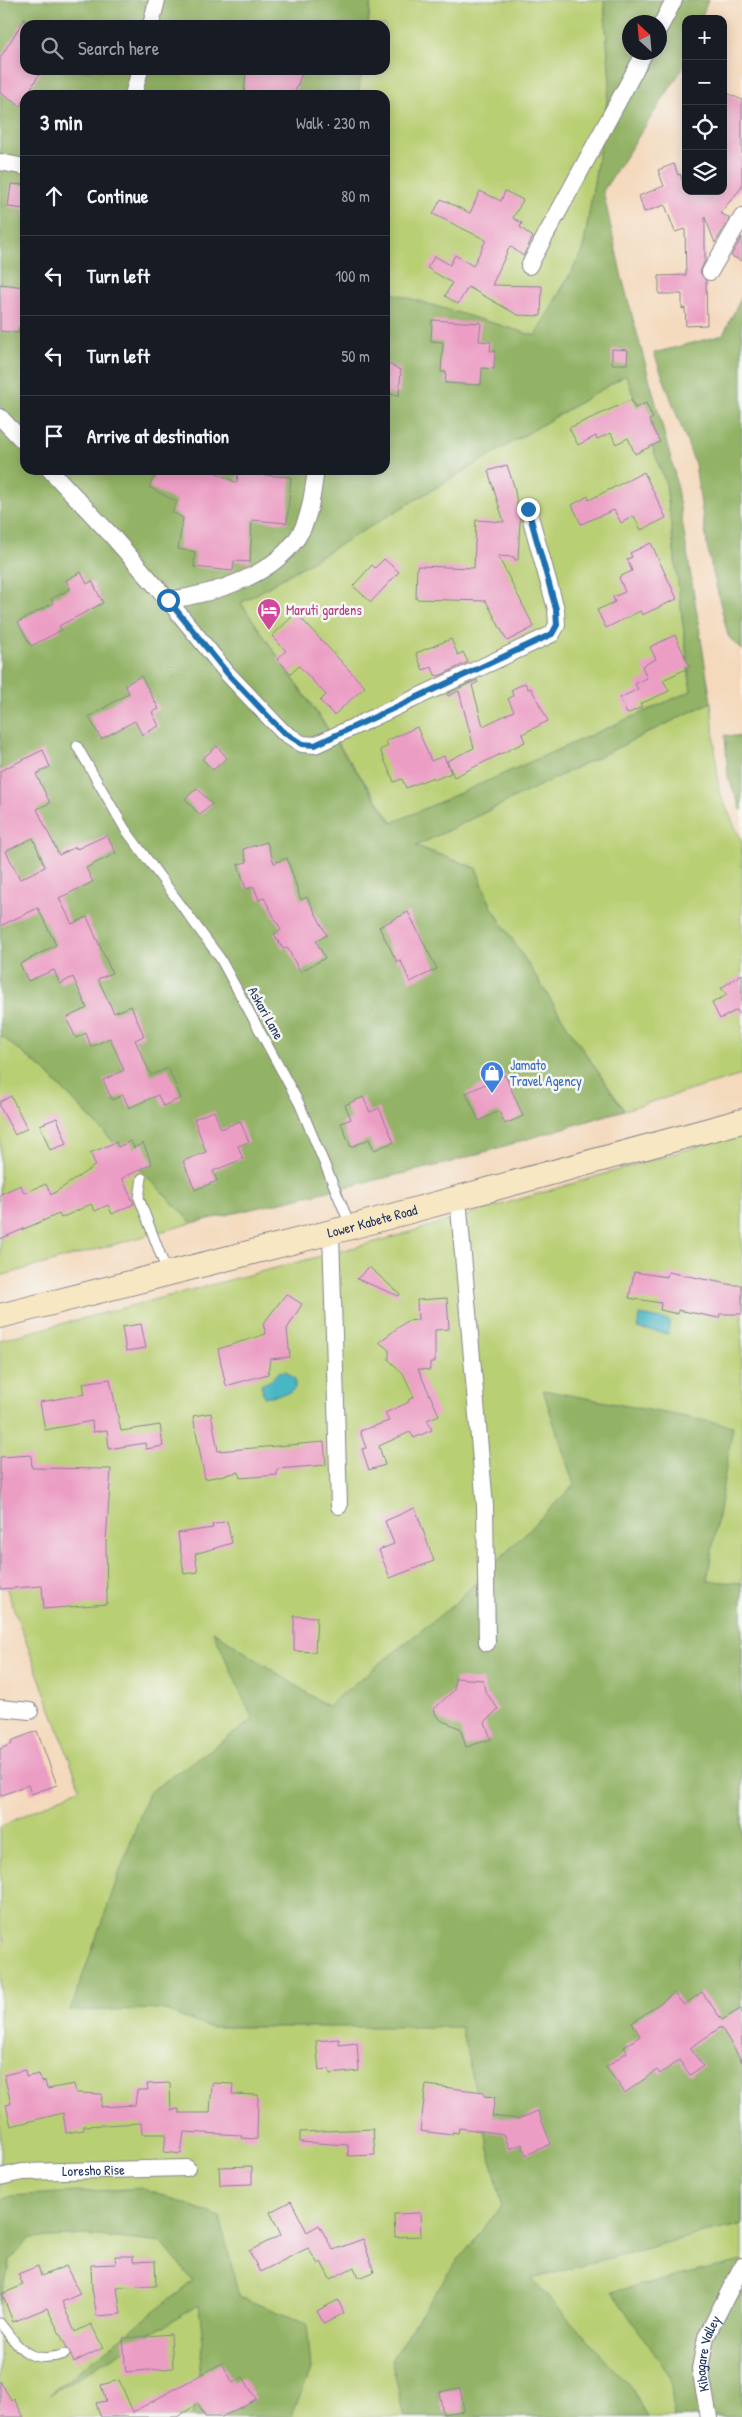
<!DOCTYPE html>
<meta charset="utf-8">
<style>
body{margin:0;font-family:"Patrick Hand",sans-serif;background:#20242c;color:#f1f3f6}
.controls{position:absolute;right:15px;top:15px;display:grid;overflow:hidden;border-radius:10px;box-shadow:0 2px 12px #0003}
.controls button{width:45px;height:45px;display:grid;place-items:center;padding:0;border:0;border-bottom:1px solid #363941;background:#171b24;color:#f1f3f6;font:25px sans-serif}
.compass{position:absolute;left:622px;top:15px;width:45px;height:45px;border-radius:50%;background:#171b24;box-shadow:0 2px 12px #0003;rotate:334deg}
.stop{position:absolute;width:15px;height:15px;margin:-11px;border:4px solid #1f6fb2;border-radius:50%;background:#fff}
.stop.end{background:#1f6fb2;border-color:#fff;box-shadow:0 1px 5px #0008}
.list{margin:0;padding:0;list-style:none}
h2{display:flex;justify-content:space-between;align-items:center;height:65px;margin:0;padding:0 20px;font-size:21px}
h2 small{font-size:16px;font-weight:400;color:#9ea1a6}
.list li{display:grid;grid-template-columns:32px 1fr auto;gap:15px;align-items:center;box-sizing:border-box;height:80px;padding:0 20px;border-top:1px solid #363941}
.list b{display:block;font-size:19px;white-space:nowrap}
.list em{font-size:16px;font-style:normal;color:#9ea1a6}
.icon{flex:none;width:28px;height:28px;fill:none;stroke:currentColor;stroke-width:2;stroke-linecap:round;stroke-linejoin:round}
.map{position:relative;flex:none;width:742px;height:2417px;overflow:hidden}
.search{position:absolute;background:#171b24;box-shadow:0 2px 12px #0003;left:20px;top:20px;width:370px;height:55px;display:flex;align-items:center;gap:12px;box-sizing:border-box;padding:0 18px;border-radius:15px;color:#9ea1a6;font-size:19px}
.panel{position:absolute;background:#171b24;box-shadow:0 2px 12px #0003;left:20px;top:90px;width:370px;height:385px;border-radius:15px}
.map>svg:first-child{display:block}
</style>
<div class="map">
<svg width="742" height="2417" viewBox="0 0 742 2417">
<rect width="100%" height="100%" fill="#f6f6f2"/>
<filter id="ink" filterUnits="userSpaceOnUse"><feTurbulence type="fractalNoise" baseFrequency=".02" numOctaves="2"/><feDisplacementMap in="SourceGraphic" scale="10" xChannelSelector="R" yChannelSelector="G"/><feConvolveMatrix kernelMatrix="1 2 1 2 8 2 1 2 1" color-interpolation-filters="sRGB"/></filter>
<filter id="wash" filterUnits="userSpaceOnUse"><feTurbulence type="fractalNoise" baseFrequency=".0096" numOctaves="4" result="noise"/><feDisplacementMap in="SourceGraphic" scale="20" xChannelSelector="R" yChannelSelector="G"/><feGaussianBlur stdDeviation="1.12" result="paint"/><feColorMatrix in="noise" values="0 0 0 0 0 0 0 0 0 0 0 0 0 0 0 0 0 1.4 0 .05"/><feComposite in="paint" operator="in"/></filter>
<g filter="url(#wash)">
<rect width="100%" height="100%" fill="#f4d9bc"/>
<g fill="#b9cf73" stroke="#6a7f68">
<path d="M371 0H604L610 83 583 251 535 336 385 291V95H358L362 70H385V25H368Z"/>
<path d="M626 375 666 484 691 691 393 823 241 603Z"/>
<path d="M711 702 719 792 742 842V1075L624 1110 571 1032 491 906 476 868 416 846Z"/>
<path d="M0 1035 44 1070 192 1223 0 1276Z"/>
<path d="M742 1133V2417H0V1945L4 1942 0 1934V1827L80 1788 0 1571V1340L390 1238Z"/>
</g>
<g fill="#92b265" stroke="#567062" fill-rule="evenodd">
<path d="M0 0H371L368 25H25V70H362L358 95H25V470H385V291L536 336 583 251 610 83 604 0H708L701 19H686V61L683 68 603 191 622 278 674 470 711 702 416 846 476 868 491 906 571 1032 624 1110 448 1163 192 1223 44 1070 0 1035ZM630 22H660V52H630ZM626 375 666 484 691 691 392 823 241 603Z"/>
<path d="M742 296V651L728 636 708 551 695 464 654 353 723 335Z"/>
<path d="M725 735 742 737V811L728 777Z"/>
<path d="M543 1390 733 1426 707 1581 742 1583V2225L703 2233 532 2279 631 2387 647 2417H405L391 2360 447 2275 502 2205 461 2027H207L161 2009 70 2011 148 1793 253 1720 213 1631 327 1706 454 1604 574 1485Z"/>
<path d="M144 2188 220 2217 239 2297 307 2323 311 2370 291 2417H193L203 2341 199 2305 49 2395 193 2281 162 2243 89 2235 30 2238 10 2261 0 2305V2201L10 2196Z"/>
<path d="M742 2261V2417H674L670 2376 612 2292Z"/>
</g>
<g fill="#48b6c3" stroke="#327290">
<path d="M640 1315 668 1320 670 1324 668 1334 637 1328Z"/>
<path d="M286 1371 295 1379V1388L290 1393 264 1397 261 1385 270 1381 279 1372Z"/>
</g>
<g id="blocks">
<g fill="#ec9dc4" fill-rule="evenodd">
<path d="M25 18V70H42L20 106 0 93V58Z"/>
<path d="M246 70H303L294 95H244Z"/>
<path d="M723 91 742 100V187L720 213 730 218 715 243 705 217V260L700 272 706 281 707 325 686 326 685 308 682 309V294H659V276L686 275 685 229 675 232 665 205 644 212 639 196 664 186 658 170 674 164 678 175 680 174 686 191H723Z"/>
<path d="M11 184 25 185V209L8 207Z"/>
<path d="M480 191 501 201 505 191 523 200 513 218 522 223 520 227 533 237 523 256 510 246 492 285 542 286 541 316 518 315 468 287 458 304 445 296 452 283 427 268 435 256 450 265 455 255 473 266 486 240 433 214 441 199 470 213Z"/>
<path d="M742 237V261L731 256Z"/>
<path d="M0 284 25 287V329L19 328V333L0 331Z"/>
<path d="M432 320 481 323 479 341 491 342 490 351H495L494 369 482 368 481 385 445 383 446 372H441L443 342 431 341Z"/>
<path d="M612 349 628 350 627 364H612Z"/>
<path d="M385 362 401 370 399 395 385 394Z"/>
<path d="M631 400 635 408 646 403 653 418 649 420 660 442 635 454 628 438 616 444 611 433 597 439 596 436 578 445 569 428Z"/>
<path d="M507 465 514 486 520 521 518 560H515L514 557 498 556 534 627 507 641 486 601 416 599 417 566 474 568 476 520 504 522 488 471Z"/>
<path d="M158 470H211L237 483 238 473 291 477 287 523 252 520 250 562 234 561 233 571 194 567 195 552 178 549 183 518 172 512 177 502 149 487Z"/>
<path d="M644 472 666 518 641 530 634 516 621 523 614 510 581 524 572 505 588 496 589 500Z"/>
<path d="M651 543 677 599 642 615 640 611 606 628 597 610 615 602 613 597 625 592 619 577 632 571 627 559 632 557 630 553Z"/>
<path d="M384 559 399 572 371 602 353 586 372 565 375 568Z"/>
<path d="M81 572 87 584 92 581 103 603 59 626 62 630 31 646 18 622 53 603 51 599 70 589 66 580Z"/>
<path d="M296 613 365 687 334 715 320 701 326 695 299 666 291 674 277 659 286 651 272 636Z"/>
<path d="M675 635 690 667 663 680 669 691 640 704 642 707 627 714 620 698 638 689 635 684 647 678 642 666 656 659 650 647Z"/>
<path d="M451 639 458 655 463 652 468 662 439 676 435 675 432 667 423 670 416 653Z"/>
<path d="M141 676 159 709 152 712 159 726 142 735 135 721 101 739 89 717 129 693 125 685Z"/>
<path d="M477 680 478 682 472 685 483 726 514 711 508 699 513 696 511 690 525 683 528 689 531 688 548 721 522 734 525 742 454 777 447 761 474 748 459 691 448 696 447 694Z"/>
<path d="M417 727 431 761 444 756 451 773 434 780 433 777 406 788 402 779 394 782 380 750 388 746 386 741Z"/>
<path d="M217 746 227 758 213 770 202 759Z"/>
<path d="M43 750 50 767 36 774 50 803 37 809 59 855 76 847 77 849 107 835 116 853 86 868 93 882 59 898 72 924 87 917 112 973 98 979 114 1013 131 1006 144 1036 135 1040 151 1075 168 1068 181 1098 163 1106 158 1095 129 1108 123 1095 112 1100 103 1080 124 1070 110 1038 91 1047 86 1033 76 1038 66 1018 87 1008 73 977 60 984 54 970 28 981 20 964 56 945 38 908 0 926V771ZM33 838 45 867 20 879 6 851Z"/>
<path d="M197 788 212 804 200 815 185 799Z"/>
<path d="M267 842 274 863 287 858 301 900 307 897 327 935 316 941 325 958 300 972 287 947 283 949 274 934 281 930 264 898 259 900 254 887 246 889 238 864 247 862 243 849Z"/>
<path d="M408 912 437 969 410 982 401 961 397 962 379 927Z"/>
<path d="M742 974V1018L737 1010 720 1019 712 1003 727 995 721 988Z"/>
<path d="M505 1075 523 1116 505 1124 499 1111 479 1121 466 1093Z"/>
<path d="M11 1096 27 1128 15 1135 0 1107V1102Z"/>
<path d="M363 1097 370 1112 379 1108 394 1142 374 1150 369 1139 351 1147 341 1123 351 1119 345 1105Z"/>
<path d="M214 1111 221 1129 240 1121 249 1142 238 1146 243 1159 213 1171 217 1181 195 1190 183 1161 206 1152 194 1119Z"/>
<path d="M57 1118 67 1144 50 1150 40 1125Z"/>
<path d="M131 1141 134 1148 143 1143 152 1164 122 1178 134 1204 112 1214 108 1205 95 1211 91 1204 61 1218 59 1214 0 1239V1194L21 1185 24 1193 46 1184 51 1195 96 1165 90 1153 116 1142 118 1147Z"/>
<path d="M369 1267 400 1294 399 1296 357 1279Z"/>
<path d="M634 1272 667 1277 668 1272 733 1285H742V1314H720L719 1318 678 1310V1314L660 1310 661 1303 629 1298Z"/>
<path d="M286 1294 302 1304 287 1329 290 1357 270 1359 268 1374 226 1386 218 1349 266 1334 263 1324Z"/>
<path d="M447 1298 449 1329 435 1330V1362H430V1370L418 1369 439 1415 427 1420 432 1430 414 1438 410 1432 379 1446 385 1465 369 1470 362 1449 366 1448 360 1431 389 1421 385 1413 409 1402 408 1400 414 1397 403 1373 389 1360V1350L379 1342 407 1321 418 1320 417 1300Z"/>
<path d="M141 1324 146 1348 126 1351 122 1327Z"/>
<path d="M110 1379 121 1431 160 1425 163 1446 146 1449 145 1443 109 1449 107 1430 93 1432 92 1421 45 1430 40 1402 85 1394 83 1383Z"/>
<path d="M211 1413 218 1451 324 1442 326 1465 277 1469V1475L240 1478 239 1472 205 1479 193 1416Z"/>
<path d="M31 1455 32 1468 111 1469 106 1542 107 1604 44 1609 42 1586 0 1589V1457Z"/>
<path d="M415 1508 434 1561 390 1578 379 1550 394 1544 385 1521Z"/>
<path d="M227 1521 232 1543 195 1554 198 1572 184 1574 178 1533 213 1528 212 1525Z"/>
<path d="M294 1616 317 1617 315 1652 294 1651Z"/>
<path d="M455 1678 483 1680 485 1691 498 1709 485 1722 491 1739 466 1747 460 1728 442 1721 436 1715 434 1709 454 1690Z"/>
<path d="M37 1731 57 1785 31 1794 28 1785 0 1796V1749L12 1744 11 1741Z"/>
<path d="M702 1992 722 2020 742 2008V2062L721 2027 690 2048 703 2066 690 2075 679 2060 660 2074 657 2070 625 2093 606 2067 627 2052 624 2047 640 2036 632 2023 674 1993 684 2005Z"/>
<path d="M339 2039V2045L357 2043 359 2071 330 2074 329 2069 319 2070 316 2041Z"/>
<path d="M25 2070 26 2077 39 2074 41 2082 45 2081 47 2089 74 2084 76 2093 102 2094 101 2107 135 2105 137 2090H148L147 2084 170 2083 171 2110 179 2109V2113H210L212 2083 233 2084 232 2094 258 2095 257 2139 241 2138V2135L184 2132 181 2154 164 2152 166 2134H142L141 2123 84 2126V2130L66 2133 63 2113 11 2126 6 2105 11 2104 4 2075Z"/>
<path d="M426 2085 484 2092V2096L495 2097 492 2116 518 2119 538 2111 551 2144 526 2155 522 2144 510 2149 504 2134 459 2128 458 2133 452 2132V2135L420 2131Z"/>
<path d="M373 2129 375 2155 348 2156V2145L300 2142V2132Z"/>
<path d="M252 2166V2184L220 2185 219 2167Z"/>
<path d="M291 2201 307 2232 319 2225 333 2250 363 2239 374 2272 358 2278 354 2267 330 2279 321 2262 318 2264 308 2248 260 2272 249 2251 281 2235 270 2212Z"/>
<path d="M420 2213 421 2236 395 2237 394 2214Z"/>
<path d="M115 2256H133V2262L155 2261 156 2286 117 2287 121 2314 97 2316 92 2289 91 2265 116 2264Z"/>
<path d="M38 2266 41 2276 66 2266 80 2294 62 2302 75 2332 91 2324 103 2348 74 2362 47 2308 13 2322 2 2294 23 2285 18 2274Z"/>
<path d="M338 2300 344 2313 324 2324 317 2311Z"/>
<path d="M171 2334 173 2368 126 2372 123 2338Z"/>
<path d="M222 2363 233 2383 243 2377 256 2399 222 2417H205L198 2404 177 2417H101L96 2403 106 2401 101 2385 119 2380 133 2412Z"/>
<path d="M0 2381 12 2401 14 2399 24 2417H0Z"/>
<path d="M460 2388 464 2411 443 2414 439 2392Z"/>
</g>
</g>
</g>
<g filter="url(#ink)">
<use href="#blocks" fill-opacity="0" stroke="#88848d" stroke-width="1"/>
<g fill="none" stroke-linecap="round" stroke-linejoin="round">
<g stroke="#88848d" stroke-width="11">
<g id="service">
<path d="M77 746 125 829 220 958 299 1103 351 1227"/>
<path d="M142 1178 139 1198 167 1272"/>
<path d="M0 2323C20 2349 29 2365 65 2354"/>
</g>
</g>
<g stroke="#88848d" stroke-width="18">
<g id="minor">
<path d="M151 25 157 0"/>
<path d="M660 27 674 0"/>
<path d="M133 95 140 70"/>
<path d="M0 162 25 167"/>
<path d="M529 266 645 52"/>
<path d="M710 272 742 217"/>
<path d="M0 417 25 443"/>
<path d="M50 470 112 536 168 600C215 594 278 575 302 530 311 512 313 489 316 470"/>
<path d="M168 600 228 674 282 731 302 744 315 745 552 634 557 625 556 609 528 509"/>
<path d="M458 1198 485 1506 487 1643"/>
<path d="M331 1232 339 1506"/>
<path d="M0 1708 30 1711"/>
<path id="s1" d="M0 2177 22 2172 187 2168"/>
<path id="s2" d="M709 2417 700 2369 706 2337 742 2266"/>
</g>
</g>
<g stroke="#88848d" stroke-width="26">
<g id="secondary">
<path id="s3" d="M0 1316 351 1227 742 1121"/>
</g>
</g>
<use href="#service" stroke="#fff" stroke-width="9"/>
<use href="#minor" stroke="#fff" stroke-width="16"/>
<use href="#secondary" stroke="#f7e8c3" stroke-width="24"/>
</g>
</g>
<g fill="none" stroke-linecap="round" stroke-linejoin="round" filter="url(#ink)">
<path stroke="#1f6fb2" stroke-width="6" d="M168 600 228 674 282 731 302 744 315 745 552 634 557 625 556 609 528 509"/>
</g>
<defs>
<g id="hotel-pin" transform="scale(1.25)"><path d="M0 17L-7.5 6A9.5 9.5 0 1 1 7.5 6Z" fill="#d1479c" stroke="#f6f6f2"/><path d="M-6-4.5h1.5V1H6V5H4.5V3h-9V5H-6ZM-4 0a1.8 1.8 0 1 1 3.6 0ZM.5 0V-2.5h3Q6-2.5 6 0Z" fill="#fff"/></g>
<g id="shop-pin" transform="scale(1.25)"><path d="M0 17L-7.5 6A9.5 9.5 0 1 1 7.5 6Z" fill="#3f7fe0" stroke="#f6f6f2"/><path d="M-5-2.5h2.3a2.7 3.5 0 0 1 5.4 0H5L5.5 6h-11ZM-1.5-2.5h3a1.5 2.3 0 0 0-3 0Z" fill="#fff"/></g>
</defs>
<g fill-rule="evenodd">
<use href="#hotel-pin" x="269" y="610"/>
<use href="#shop-pin" x="492" y="1073"/>
</g>
<g text-anchor="middle" stroke-width="5" stroke-linejoin="round" paint-order="stroke">
<g font-size="14" fill="#b23c85" stroke="#f6f6f2" text-anchor="start">
<text x="286" y="615">Maruti gardens</text>
</g>
<g font-size="14" fill="#1b2f5e" stroke="#f6f6f2">
<text transform="translate(266 1013) rotate(61)" y="5">Askari Lane</text>
<text dy="5" stroke="none"><textPath href="#s3" startOffset="384">Lower Kabete Road</textPath></text>
<text dy="5" stroke="none"><textPath href="#s1" startOffset="94">Loresho Rise</textPath></text>
<text dy="5" stroke="none"><textPath href="#s2" startOffset="65">Kibagare Valley</textPath></text>
</g>
<g font-size="14" fill="#366cbe" stroke="#f6f6f2" text-anchor="start">
<text x="510" y="1070">Jamato<tspan x="510" dy="16">Travel Agency</tspan></text>
</g>
</g>
</svg>
<div class="controls">
<button>+</button>
<button>−</button>
<button><svg class="icon" aria-label="locate" viewBox="0 0 24 24"><circle cx="12" cy="12" r="6"/><path d="M12 2v4M12 18v4M2 12h4M18 12h4"/></svg></button>
<button><svg class="icon" aria-label="layers" viewBox="0 0 24 24"><path d="M12 4l9 5-9 5-9-5zM3 14l9 5 9-5"/></svg></button>
</div>
<svg class="compass" viewBox="-18 -18 36 36"><path d="M0-13l5 13h-10z" fill="#e53935"/><path d="M0 13l5-13h-10z" fill="#9ea1a6"/></svg>
<div class="stop" style="left:168px;top:600px"></div>
<div class="stop end" style="left:528px;top:509px"></div>
<div class="search"><svg class="icon" aria-label="search" viewBox="0 0 24 24"><circle cx="10" cy="10" r="6"/><path d="M15 15l6 6"/></svg>Search here</div>
<section class="panel">
<h2>3 min<small>Walk · 230 m</small></h2>
<ul class="list">
<li><svg class="icon" aria-label="ahead" viewBox="0 0 24 24"><path d="M12 20V5M6 11l6-6 6 6"/></svg><div><b>Continue</b></div><em>80 m</em></li>
<li><svg class="icon" aria-label="left" viewBox="0 0 24 24"><path d="M17 20v-9H6M10 6l-5 5 5 5"/></svg><div><b>Turn left</b></div><em>100 m</em></li>
<li><svg class="icon" aria-label="left" viewBox="0 0 24 24"><path d="M17 20v-9H6M10 6l-5 5 5 5"/></svg><div><b>Turn left</b></div><em>50 m</em></li>
<li><svg class="icon" aria-label="arrive" viewBox="0 0 24 24"><path d="M6 21V4h12l-3 4 3 4H6"/></svg><div><b>Arrive at destination</b></div></li>
</ul>
</section>
</div>
